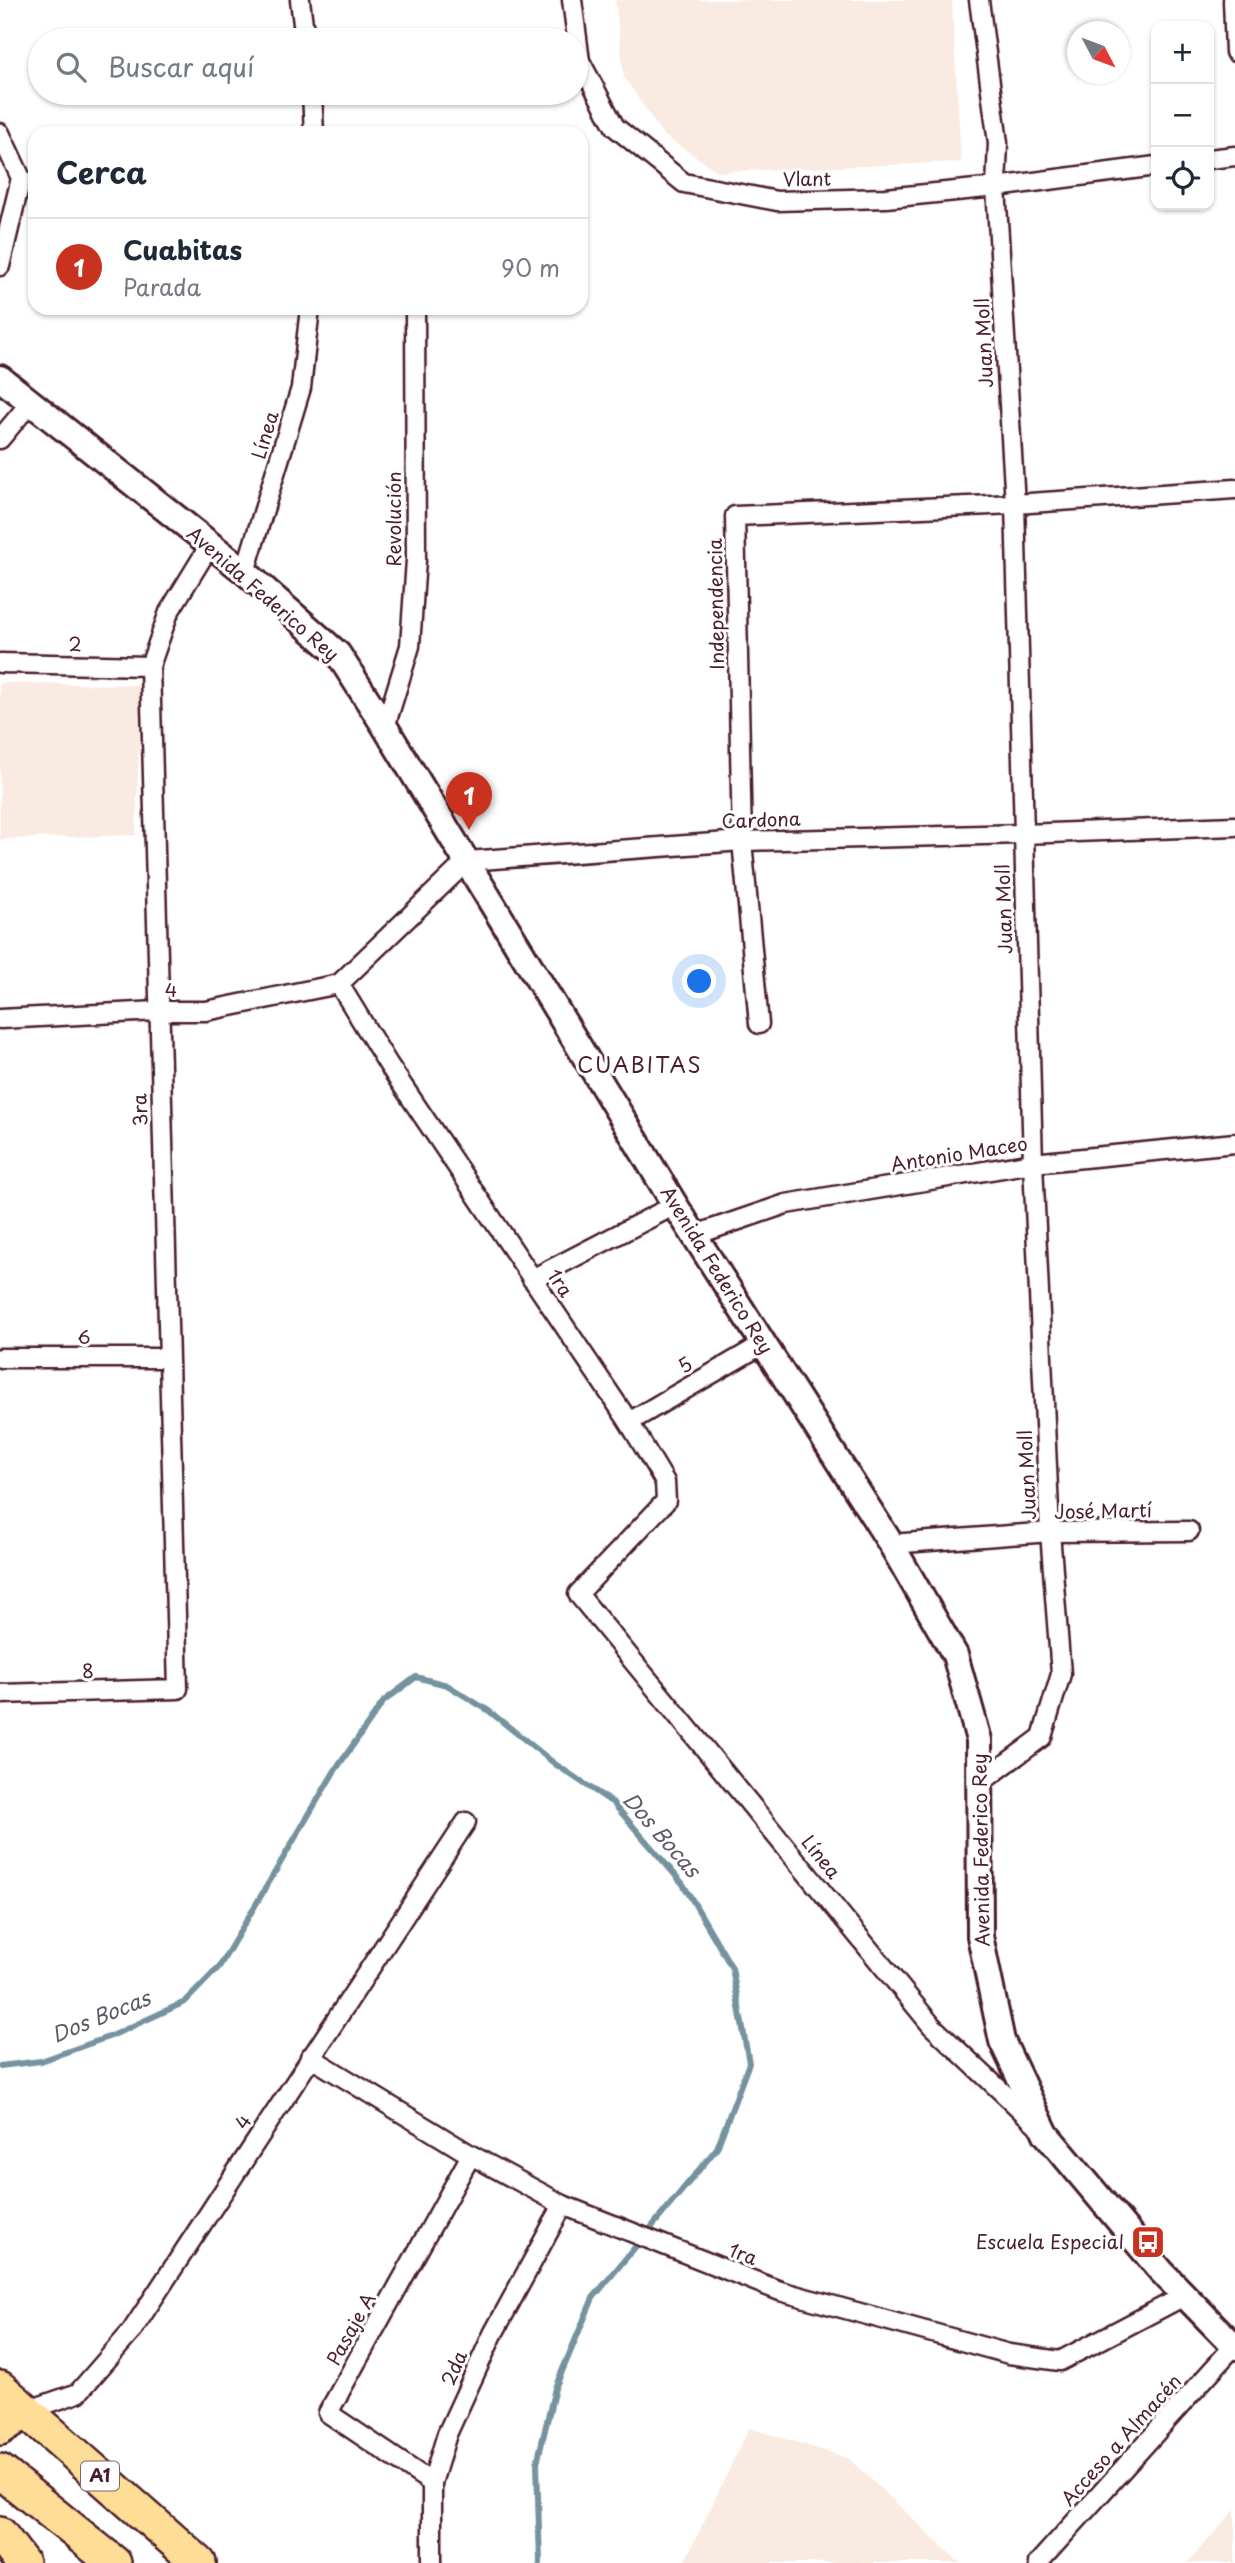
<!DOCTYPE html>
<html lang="es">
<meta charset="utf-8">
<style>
body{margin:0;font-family:"Playpen Sans",sans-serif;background:#f6f6f7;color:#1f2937}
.controls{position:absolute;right:21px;top:21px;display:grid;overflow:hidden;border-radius:14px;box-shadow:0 2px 5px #0004}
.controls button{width:63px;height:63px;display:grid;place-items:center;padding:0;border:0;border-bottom:2px solid #e0e1e3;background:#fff;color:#1f2937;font:35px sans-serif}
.compass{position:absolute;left:1067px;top:21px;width:63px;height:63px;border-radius:50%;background:#fff;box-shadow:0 2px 5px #0004;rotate:131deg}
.you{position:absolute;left:700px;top:982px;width:24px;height:24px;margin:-18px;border:5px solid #fff;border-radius:50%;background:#1a73e8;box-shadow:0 0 0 10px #1a73e833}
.badge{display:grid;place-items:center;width:46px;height:46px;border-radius:50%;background:#c8321e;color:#fff;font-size:23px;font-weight:700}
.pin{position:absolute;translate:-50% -58px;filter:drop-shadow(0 2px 4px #0008)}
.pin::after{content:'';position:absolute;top:37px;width:24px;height:21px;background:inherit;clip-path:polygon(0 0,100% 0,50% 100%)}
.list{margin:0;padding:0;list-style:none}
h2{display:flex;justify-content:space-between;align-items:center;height:91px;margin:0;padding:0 28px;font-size:30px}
h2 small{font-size:23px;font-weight:400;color:#747a83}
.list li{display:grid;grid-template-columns:46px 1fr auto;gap:21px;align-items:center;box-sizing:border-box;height:98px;padding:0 28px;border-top:2px solid #e0e1e3}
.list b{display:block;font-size:26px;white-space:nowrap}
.list p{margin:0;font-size:23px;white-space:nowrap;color:#747a83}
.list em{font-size:23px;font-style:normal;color:#747a83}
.icon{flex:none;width:38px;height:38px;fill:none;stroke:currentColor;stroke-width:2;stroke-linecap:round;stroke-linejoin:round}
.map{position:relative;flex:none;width:1235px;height:2563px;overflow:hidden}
.search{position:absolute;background:#fff;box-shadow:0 2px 5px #0004;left:28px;top:28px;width:560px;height:77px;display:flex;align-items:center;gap:18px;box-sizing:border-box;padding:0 24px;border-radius:38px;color:#747a83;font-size:26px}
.panel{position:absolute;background:#fff;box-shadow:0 2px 5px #0004;left:28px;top:126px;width:560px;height:189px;border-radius:21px}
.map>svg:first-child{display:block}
</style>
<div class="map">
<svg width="1235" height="2563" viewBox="0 0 1235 2563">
<rect width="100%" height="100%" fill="#fff"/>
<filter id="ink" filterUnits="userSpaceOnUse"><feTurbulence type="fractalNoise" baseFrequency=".0143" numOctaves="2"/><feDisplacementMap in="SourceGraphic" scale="14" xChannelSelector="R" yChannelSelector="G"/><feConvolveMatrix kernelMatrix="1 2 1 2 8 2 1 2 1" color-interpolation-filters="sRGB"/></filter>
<g filter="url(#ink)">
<g fill="#f9ebe1">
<path d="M615 0H952L961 162 719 172 663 135 624 77Z"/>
<path d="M0 683 141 685 136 835 0 839Z"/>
<path d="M749 2428 848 2458 960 2563H684Z"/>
<path d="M1235 2510V2563H1187Z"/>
</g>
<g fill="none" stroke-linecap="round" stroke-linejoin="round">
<path stroke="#74939e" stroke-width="6" d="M0 2066 41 2061 111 2036 185 2002 219 1967 334 1772 384 1701 416 1677 447 1685 489 1711 555 1764 613 1803 683 1884 732 1968 749 2063 717 2148 593 2298 555 2388 537 2463 540 2563"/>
<g stroke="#4a1f2b" stroke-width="23">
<g id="minor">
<path d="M300 0 305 40"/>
<path d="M572 0 580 61 615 127 684 183 777 201 886 198 996 187 1156 166"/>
<path d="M979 0 998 143 996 187 1015 504 1033 1163 1050 1532 1061 1674 1042 1737 980 1783"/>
<path d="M1233 0 1235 52"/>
<path d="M312 93 314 133"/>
<path d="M0 133 21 178 0 266"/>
<path d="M1209 159 1235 156"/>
<path d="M0 439 30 403"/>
<path d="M245 572 301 388 310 308"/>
<path d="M0 663 150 666"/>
<path d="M385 727 410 646 416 560 415 308"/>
<path d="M339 984 388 1064 629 1422 665 1482 666 1501 578 1594 932 2026 1037 2125"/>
<path d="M339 984 467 861 742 841 1023 834 1235 826"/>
<path d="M0 1019 158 1011H206L339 984"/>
<path d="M759 1024 742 841 735 516 1015 504 1235 489"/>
<path d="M695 1235 786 1204 1033 1163 1235 1143"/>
<path d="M532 1279 675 1205"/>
<path d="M0 1358H168"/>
<path d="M629 1422 763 1344"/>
<path d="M891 1544 1050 1532 1189 1531"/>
<path d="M0 1694 178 1689 150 666 169 612 210 545"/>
<path d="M310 2057 471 2155 563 2205 780 2291 1009 2354 1060 2361 1186 2295"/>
<path d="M26 2411 78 2393 131 2332 466 1822"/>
<path d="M432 2483 328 2413 471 2155"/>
<path d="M432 2563V2483L447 2434 493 2334 563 2205"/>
<path d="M1038 2563 1234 2346"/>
</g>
</g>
<g stroke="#4a1f2b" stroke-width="30">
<path id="secondary" d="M0 378 245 572 338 654 385 727 675 1205 891 1544 955 1655 979 1740 980 1936 1002 2041 1046 2134 1161 2271 1235 2347"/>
</g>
<g stroke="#4a1f2b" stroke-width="38">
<g id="motorway">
<path d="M0 2388 199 2563"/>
<path d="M0 2428 26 2411"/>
<path d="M0 2471 114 2563"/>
<path d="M0 2534 22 2563"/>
</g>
</g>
<use href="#minor" stroke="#fff" stroke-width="18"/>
<use href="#secondary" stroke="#fff" stroke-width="24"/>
<use href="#motorway" stroke="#fedd96" stroke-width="33"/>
</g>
</g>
<defs>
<g id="bus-square" transform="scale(1.75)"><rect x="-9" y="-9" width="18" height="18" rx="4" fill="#c8321e" stroke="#fff"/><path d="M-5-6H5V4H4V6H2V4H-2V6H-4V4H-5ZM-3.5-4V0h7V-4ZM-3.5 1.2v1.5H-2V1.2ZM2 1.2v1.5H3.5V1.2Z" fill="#fff"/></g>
</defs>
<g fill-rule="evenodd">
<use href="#bus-square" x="1148" y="2242"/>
</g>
<g text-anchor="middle" stroke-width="6" stroke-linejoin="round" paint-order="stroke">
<rect fill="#fff" stroke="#80626b" stroke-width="2" x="81" y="2461.5" width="38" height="29" rx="5"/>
<g font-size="18" font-weight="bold" fill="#4a1f2b">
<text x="100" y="2482">A1</text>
</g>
<g font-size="19" fill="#4a1f2b" stroke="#fff">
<text transform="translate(807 179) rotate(-1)" y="7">Vlant</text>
<text transform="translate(984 343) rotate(-93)" y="7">Juan Moll</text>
<text transform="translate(265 435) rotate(-73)" y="7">Línea</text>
<text transform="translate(394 519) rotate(-90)" y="7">Revolución</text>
<text transform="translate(263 594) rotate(41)" y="7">Avenida Federico Rey</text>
<text transform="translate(716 604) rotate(-91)" y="7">Independencia</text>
<text transform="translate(75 644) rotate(1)" y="7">2</text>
<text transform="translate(761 820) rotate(-2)" y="7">Cardona</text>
<text transform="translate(1004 909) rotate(-92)" y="7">Juan Moll</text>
<text x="171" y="997">4</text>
<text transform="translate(140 1110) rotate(-92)" y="7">3ra</text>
<text transform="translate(959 1154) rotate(-9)" y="7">Antonio Maceo</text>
<text transform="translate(717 1270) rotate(58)" y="7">Avenida Federico Rey</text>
<text transform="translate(560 1283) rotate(56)" y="7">1ra</text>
<text x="84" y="1344">6</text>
<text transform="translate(685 1365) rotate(-30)" y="7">5</text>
<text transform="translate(1027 1475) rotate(-93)" y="7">Juan Moll</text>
<text transform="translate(1103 1511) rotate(-1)" y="7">José Martí</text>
<text transform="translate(88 1671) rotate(-2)" y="7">8</text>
<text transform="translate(981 1850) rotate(-91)" y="7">Avenida Federico Rey</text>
<text transform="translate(821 1857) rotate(51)" y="7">Línea</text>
<text transform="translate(243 2122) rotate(-57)" y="7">4</text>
<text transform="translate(743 2254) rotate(21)" y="7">1ra</text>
<text transform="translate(351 2329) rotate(-61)" y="7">Pasaje A</text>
<text transform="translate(454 2368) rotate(-66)" y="7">2da</text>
<text transform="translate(1121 2440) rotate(-48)" y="7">Acceso a Almacén</text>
</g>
<g font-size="19" fill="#4a1f2b" stroke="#fff" text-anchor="end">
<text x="1124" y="2249">Escuela Especial</text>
</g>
<g font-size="21" letter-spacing="2" fill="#4a1f2b" stroke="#fff">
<text x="640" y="1073">CUABITAS</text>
</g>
<g font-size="21" font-style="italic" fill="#5f5964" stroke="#fff">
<text transform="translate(661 1835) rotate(49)" y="7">Dos Bocas</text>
<text transform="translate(101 2017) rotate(-22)" y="7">Dos Bocas</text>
</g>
</g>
</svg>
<div class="controls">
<button>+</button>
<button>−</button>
<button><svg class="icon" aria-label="locate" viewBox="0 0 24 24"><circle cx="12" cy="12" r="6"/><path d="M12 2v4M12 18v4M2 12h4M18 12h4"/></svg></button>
</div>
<svg class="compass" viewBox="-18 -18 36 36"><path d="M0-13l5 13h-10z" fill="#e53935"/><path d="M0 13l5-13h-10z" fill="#747a83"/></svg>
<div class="you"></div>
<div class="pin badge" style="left:469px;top:830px">1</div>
<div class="search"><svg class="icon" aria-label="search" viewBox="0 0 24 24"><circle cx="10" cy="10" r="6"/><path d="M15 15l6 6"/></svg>Buscar aquí</div>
<section class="panel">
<h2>Cerca<small></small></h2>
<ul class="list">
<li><span class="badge">1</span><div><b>Cuabitas</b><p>Parada</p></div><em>90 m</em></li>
</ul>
</section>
</div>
